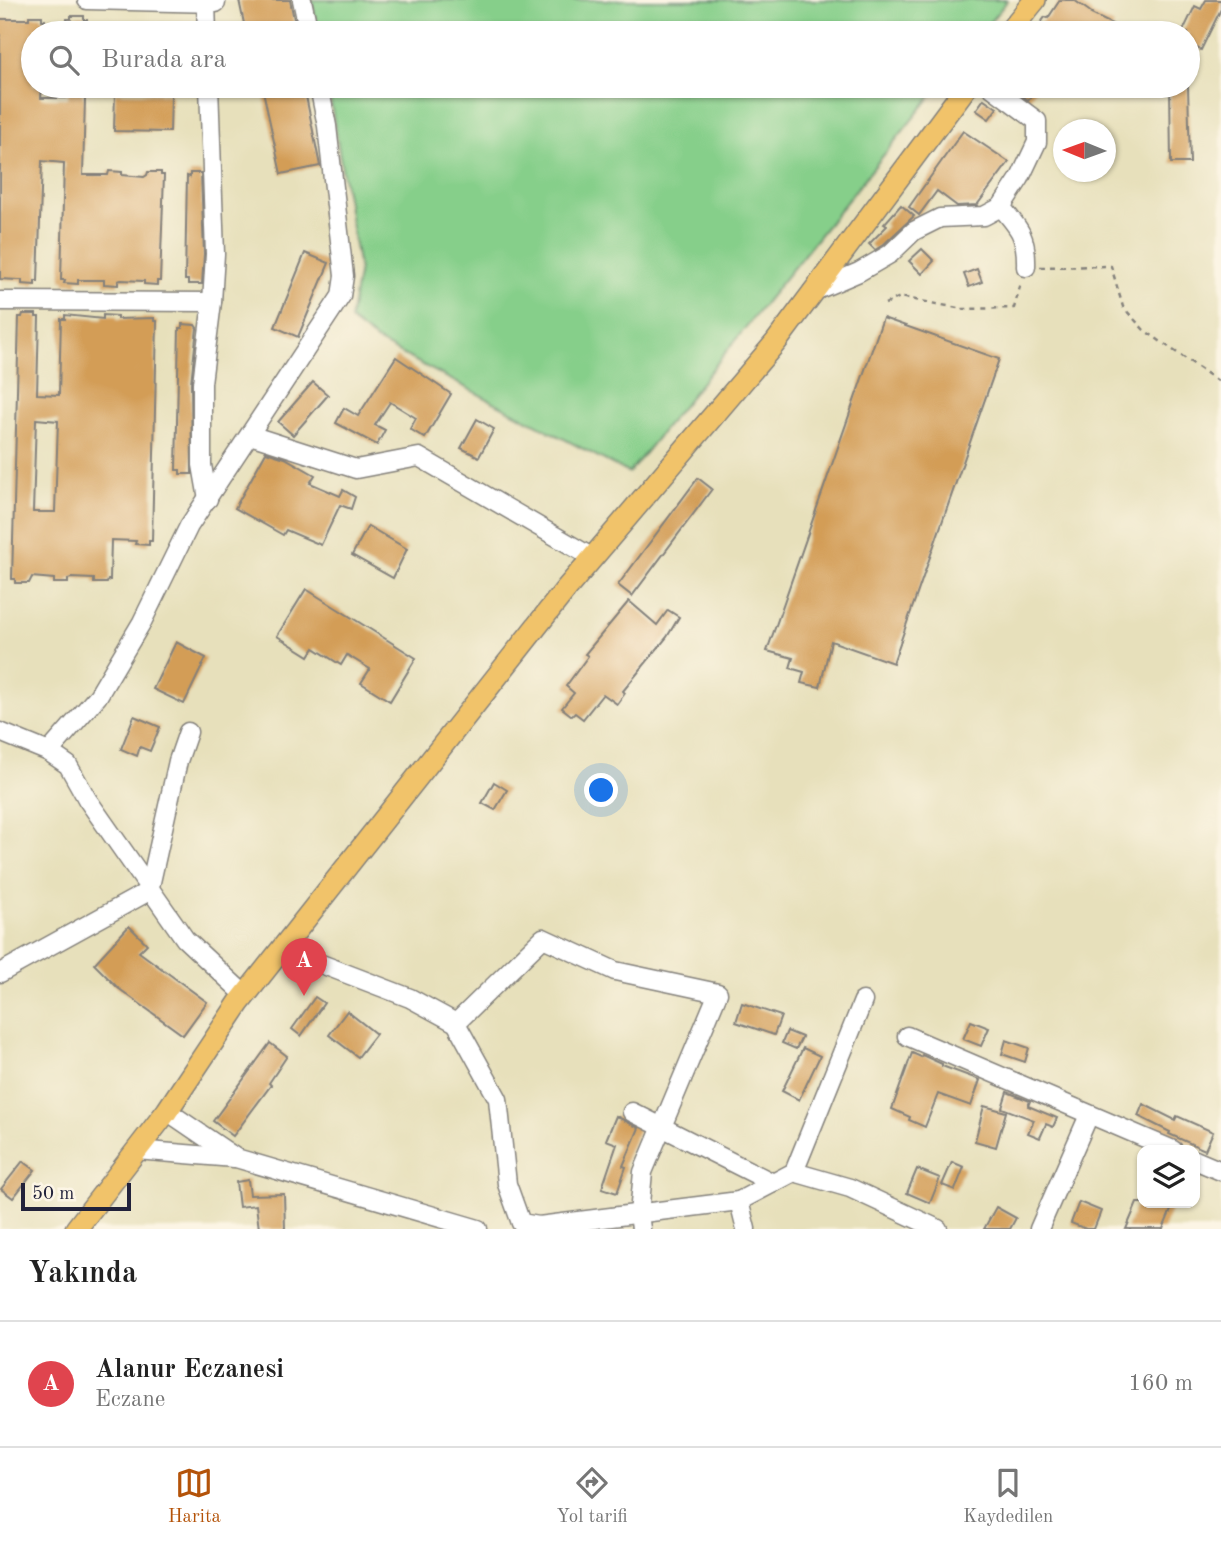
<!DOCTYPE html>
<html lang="tr">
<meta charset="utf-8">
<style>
body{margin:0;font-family:"Old Standard TT",serif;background:#f2f2f2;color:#222}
.controls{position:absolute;right:21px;bottom:21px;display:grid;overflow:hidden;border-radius:14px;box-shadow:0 2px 5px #0004}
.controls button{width:63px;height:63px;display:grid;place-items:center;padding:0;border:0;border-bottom:2px solid #e0e0e0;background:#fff;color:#222;font:35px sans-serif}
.compass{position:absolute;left:1053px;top:119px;width:63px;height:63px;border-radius:50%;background:#fff;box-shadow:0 2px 5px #0004;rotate:271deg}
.scale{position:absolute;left:21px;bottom:18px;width:110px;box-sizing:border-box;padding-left:7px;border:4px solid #22223b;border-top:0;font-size:19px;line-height:24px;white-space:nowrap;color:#22223b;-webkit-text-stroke:5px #fcf5e5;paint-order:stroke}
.you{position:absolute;left:602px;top:791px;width:24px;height:24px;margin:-18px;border:5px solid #fff;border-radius:50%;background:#1a73e8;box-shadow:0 0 0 10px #1a73e833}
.badge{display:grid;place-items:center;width:46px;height:46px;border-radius:50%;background:#b45309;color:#fff;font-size:23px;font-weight:700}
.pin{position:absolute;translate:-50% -58px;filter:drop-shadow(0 2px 4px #0008)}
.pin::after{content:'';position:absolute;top:37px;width:24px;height:21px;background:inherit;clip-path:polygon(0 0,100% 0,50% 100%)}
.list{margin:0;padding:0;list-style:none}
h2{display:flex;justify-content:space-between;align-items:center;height:91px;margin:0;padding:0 28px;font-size:30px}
h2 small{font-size:23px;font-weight:400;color:#767676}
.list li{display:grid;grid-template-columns:46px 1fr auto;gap:21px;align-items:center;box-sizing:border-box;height:126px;padding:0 28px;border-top:2px solid #e0e0e0}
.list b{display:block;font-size:26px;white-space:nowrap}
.list p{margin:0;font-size:23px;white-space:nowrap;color:#767676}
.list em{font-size:23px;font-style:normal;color:#767676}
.icon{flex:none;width:38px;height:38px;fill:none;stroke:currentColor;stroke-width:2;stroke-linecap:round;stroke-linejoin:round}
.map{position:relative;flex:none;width:1221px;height:1229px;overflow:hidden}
.search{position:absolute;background:#fff;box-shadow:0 2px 5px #0004;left:21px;right:21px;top:21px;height:77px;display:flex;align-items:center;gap:18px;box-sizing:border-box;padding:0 24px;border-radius:38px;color:#767676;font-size:26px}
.sheet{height:217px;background:#fff}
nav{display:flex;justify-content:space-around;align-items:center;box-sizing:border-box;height:98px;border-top:2px solid #e0e0e0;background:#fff;font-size:19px;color:#767676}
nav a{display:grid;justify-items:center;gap:4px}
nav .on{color:#b45309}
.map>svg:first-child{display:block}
</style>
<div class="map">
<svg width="1221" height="1229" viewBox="0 0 1221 1229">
<rect width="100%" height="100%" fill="#fcf5e5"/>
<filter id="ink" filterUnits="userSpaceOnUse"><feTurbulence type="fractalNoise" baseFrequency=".0143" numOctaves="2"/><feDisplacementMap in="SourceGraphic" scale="14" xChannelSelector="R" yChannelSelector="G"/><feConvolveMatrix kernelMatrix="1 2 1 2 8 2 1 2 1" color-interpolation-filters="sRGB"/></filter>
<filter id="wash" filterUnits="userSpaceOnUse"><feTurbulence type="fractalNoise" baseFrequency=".00686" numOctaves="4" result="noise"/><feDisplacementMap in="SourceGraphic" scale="28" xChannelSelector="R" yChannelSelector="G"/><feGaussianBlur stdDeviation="1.57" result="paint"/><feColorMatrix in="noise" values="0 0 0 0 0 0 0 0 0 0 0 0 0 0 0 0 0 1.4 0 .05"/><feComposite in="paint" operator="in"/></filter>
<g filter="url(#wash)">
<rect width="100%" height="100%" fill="#e7e0bb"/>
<g fill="#86cf8a" stroke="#547862" stroke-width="2">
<path d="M312 0H1008L981 33H318Z"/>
<path d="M328 86H939L629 473 379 342 350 320 359 269Z"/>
</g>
<g id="blocks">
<g fill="#d39d56" fill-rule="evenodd">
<path d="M239 0H290L297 33H246Z"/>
<path d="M1060 0H1074L1092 13 1091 14 1114 25 1110 33H1034L1045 17 1048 18Z"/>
<path d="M1206 0H1221V9L1201 50 1188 44V33H1182L1195 6 1201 9Z"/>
<path d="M29 16H42V20H45V33H33V86H42L41 98H66L68 97V86H82L83 97 85 98 83 175H108L109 171 122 172V175L144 177 147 175 148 172H161V175H164L160 281H157V285L144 284V281L121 280 118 281V285L104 284V280H78V284L64 283 65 280H61L64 163 42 161 38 281H35V285L22 284V280H18L0 279V19H29Z"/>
<path d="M71 16H84V20H87V33H67V19H71Z"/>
<path d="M262 86H304L320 166 281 174Z"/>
<path d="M1009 86H1038L1028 100Z"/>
<path d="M1170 86H1188L1190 163H1171Z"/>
<path d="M115 93 171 94 170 132 114 131Z"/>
<path d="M984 99 997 108 989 119 976 110Z"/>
<path d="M963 131 1009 162 977 205 957 206 937 191 919 215 909 207Z"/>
<path d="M190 173H201L204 254 202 284H188V280H185L187 176 190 177Z"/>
<path d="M901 205 914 216 883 245 875 250 869 244 887 226 884 224Z"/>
<path d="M922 249 934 261 922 274 909 261Z"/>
<path d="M305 253 329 263 298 337 275 327Z"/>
<path d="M977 269 982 282 969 287 964 274Z"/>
<path d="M23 314H36V317H39L37 394 59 395 61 319H65V315L103 319V315L117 316V319L154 318V321H157L152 541H149V545L135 544 136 541 111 540 110 580H108L107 583H94V579L71 578 68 579V583H54V579L32 577 29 583H15V579H12L19 317H22ZM36 419 58 421 55 512H33Z"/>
<path d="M883 318 999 359 893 663 831 641 820 687 801 683 804 672 790 668 793 658 767 651Z"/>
<path d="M182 324 195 325 197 328 191 383 192 474H180V470H176L179 328H182Z"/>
<path d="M396 357 451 394 425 438 410 429 416 418 390 402 375 425 385 430 377 445 336 423 344 408 358 416Z"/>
<path d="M313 382 328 395 293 435 278 422Z"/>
<path d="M477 419 494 429 479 457 461 448Z"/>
<path d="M266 452 285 458 315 475 310 483 340 496 343 490 355 497 351 509 340 505 321 545 286 530 283 535 235 508Z"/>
<path d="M698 478 712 489 632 596 618 585Z"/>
<path d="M368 526 407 549 393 578 352 555Z"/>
<path d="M306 589 416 658 390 701 361 683 370 669 347 655 341 665 314 648 309 656 277 636Z"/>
<path d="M629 601 657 625 668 610 679 617 667 637 623 691 625 693 617 704 603 694 583 719 575 713 572 716 562 708 574 693 566 686 588 656 585 654Z"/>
<path d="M176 642 206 658 184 704 153 689Z"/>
<path d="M134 716 160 727 150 751 140 747 137 756 121 749Z"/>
<path d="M494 782 507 790 495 810 482 803Z"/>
<path d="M129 926 147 944 139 952 207 1002 183 1035 118 988 94 964Z"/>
<path d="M315 997 324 1003 301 1036 292 1029Z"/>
<path d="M742 1003 781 1016 774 1035 736 1022Z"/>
<path d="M347 1011 376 1034 358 1057 329 1035Z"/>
<path d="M971 1021 989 1028 981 1046 963 1039Z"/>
<path d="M787 1031 802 1037 796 1049 782 1043Z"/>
<path d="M1006 1040 1029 1048 1025 1062 1002 1054Z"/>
<path d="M270 1043 287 1056 269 1083 271 1085 233 1136 213 1121Z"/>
<path d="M803 1048 820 1056 799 1100 782 1091Z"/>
<path d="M912 1053 921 1057 922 1055 942 1064V1066L980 1080 971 1106 938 1094 925 1127 909 1120 910 1117 892 1109Z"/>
<path d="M1007 1092 1030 1101 1028 1106 1057 1118 1053 1127 1046 1124 1040 1138 1028 1133 1034 1120 1002 1108Z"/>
<path d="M1143 1104 1175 1120 1177 1116 1213 1132 1205 1150 1169 1134 1170 1132 1138 1116Z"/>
<path d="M984 1106 1006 1112 996 1147 975 1141Z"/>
<path d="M616 1116 639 1128 623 1166 626 1167 617 1193 602 1188 617 1144 606 1140Z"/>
<path d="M23 1161 35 1170 13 1198 1 1189Z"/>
<path d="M952 1162 964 1167 955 1190 942 1185Z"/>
<path d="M917 1169 940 1178 930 1203 907 1193Z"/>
<path d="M248 1180 250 1195 284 1194 285 1229H259L256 1205 239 1207 236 1182Z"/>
<path d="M1079 1202 1101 1211 1094 1229H1086L1071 1223Z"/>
<path d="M1137 1203H1174L1163 1229H1126Z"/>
<path d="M996 1207 1016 1218 1010 1229H984Z"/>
</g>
</g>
</g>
<g filter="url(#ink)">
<use href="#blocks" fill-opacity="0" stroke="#84817b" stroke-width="2"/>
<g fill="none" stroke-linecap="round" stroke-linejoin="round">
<g stroke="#84817b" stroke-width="21">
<g id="minor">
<path d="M87 0 216 3V0"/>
<path d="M302 0 309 33"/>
<path d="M206 3 207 33"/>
<path d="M1001 207C1020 229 1027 237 1026 267"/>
<path d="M812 292 859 272 890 254 914 231 940 218 984 216 1001 207 1020 178 1037 142V121L990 86"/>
<path d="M0 301 212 302"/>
<path d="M250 435 356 469 419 457 593 558"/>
<path d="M208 499 202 465V383L212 302 215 254 209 86"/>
<path d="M0 732 49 752 68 765 87 799 185 939 245 995"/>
<path d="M49 752 98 696 142 622 189 526 341 296 344 276 327 126 319 86"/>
<path d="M282 949 410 998 456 1023 498 1099 507 1184 521 1223 539 1226 739 1201 746 1229"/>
<path d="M0 973 149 891 178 761 188 732"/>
<path d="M456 1023 543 938 615 971 718 993 643 1172 639 1214 641 1229"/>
<path d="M907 1036 1173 1150"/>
<path d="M167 1111 236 1158 478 1229"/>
<path d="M632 1112 773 1183"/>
<path d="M136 1150 234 1158"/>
<path d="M1195 1160 1221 1171"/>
<path d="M794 1172 850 1188 938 1229"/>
<path d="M739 1201 794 1172 863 1001"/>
<path d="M1039 1229 1089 1115"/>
</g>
</g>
<g stroke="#84817b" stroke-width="24">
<g id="major">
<path d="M1008 33 1035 0"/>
<path d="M76 1229 167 1111 239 1003 566 589 776 342 967 86"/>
</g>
</g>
<g stroke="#84817b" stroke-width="2.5" stroke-dasharray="5 5" stroke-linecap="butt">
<path d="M1040 267 1111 266 1123 307 1144 330 1221 383"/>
<path d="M885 304 900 297 963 309 1014 308 1021 283"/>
</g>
<use href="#minor" stroke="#fff" stroke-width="18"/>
<use href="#major" stroke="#f1c36a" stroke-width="21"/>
</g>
</g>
</svg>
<div class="controls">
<button><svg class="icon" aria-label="layers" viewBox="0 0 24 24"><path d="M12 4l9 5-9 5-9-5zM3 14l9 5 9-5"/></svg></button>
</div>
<svg class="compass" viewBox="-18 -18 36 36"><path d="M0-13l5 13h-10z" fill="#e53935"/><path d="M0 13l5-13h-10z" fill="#767676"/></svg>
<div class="scale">50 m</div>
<div class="you"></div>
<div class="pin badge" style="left:304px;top:996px;background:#e0444e">A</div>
<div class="search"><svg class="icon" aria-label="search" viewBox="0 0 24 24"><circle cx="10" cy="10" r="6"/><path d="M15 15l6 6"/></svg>Burada ara</div>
</div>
<section class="sheet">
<h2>Yakında<small></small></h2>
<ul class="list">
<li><span class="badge" style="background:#e0444e">A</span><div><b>Alanur Eczanesi</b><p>Eczane</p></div><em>160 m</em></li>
</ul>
</section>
<nav>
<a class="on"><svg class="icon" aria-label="map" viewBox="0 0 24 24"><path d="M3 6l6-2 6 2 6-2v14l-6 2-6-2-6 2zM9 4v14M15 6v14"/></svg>Harita</a>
<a><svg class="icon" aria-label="directions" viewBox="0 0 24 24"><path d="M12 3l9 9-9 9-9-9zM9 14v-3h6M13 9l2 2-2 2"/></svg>Yol tarifi</a>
<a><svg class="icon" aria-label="saved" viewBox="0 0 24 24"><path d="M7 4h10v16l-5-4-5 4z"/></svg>Kaydedilen</a>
</nav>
